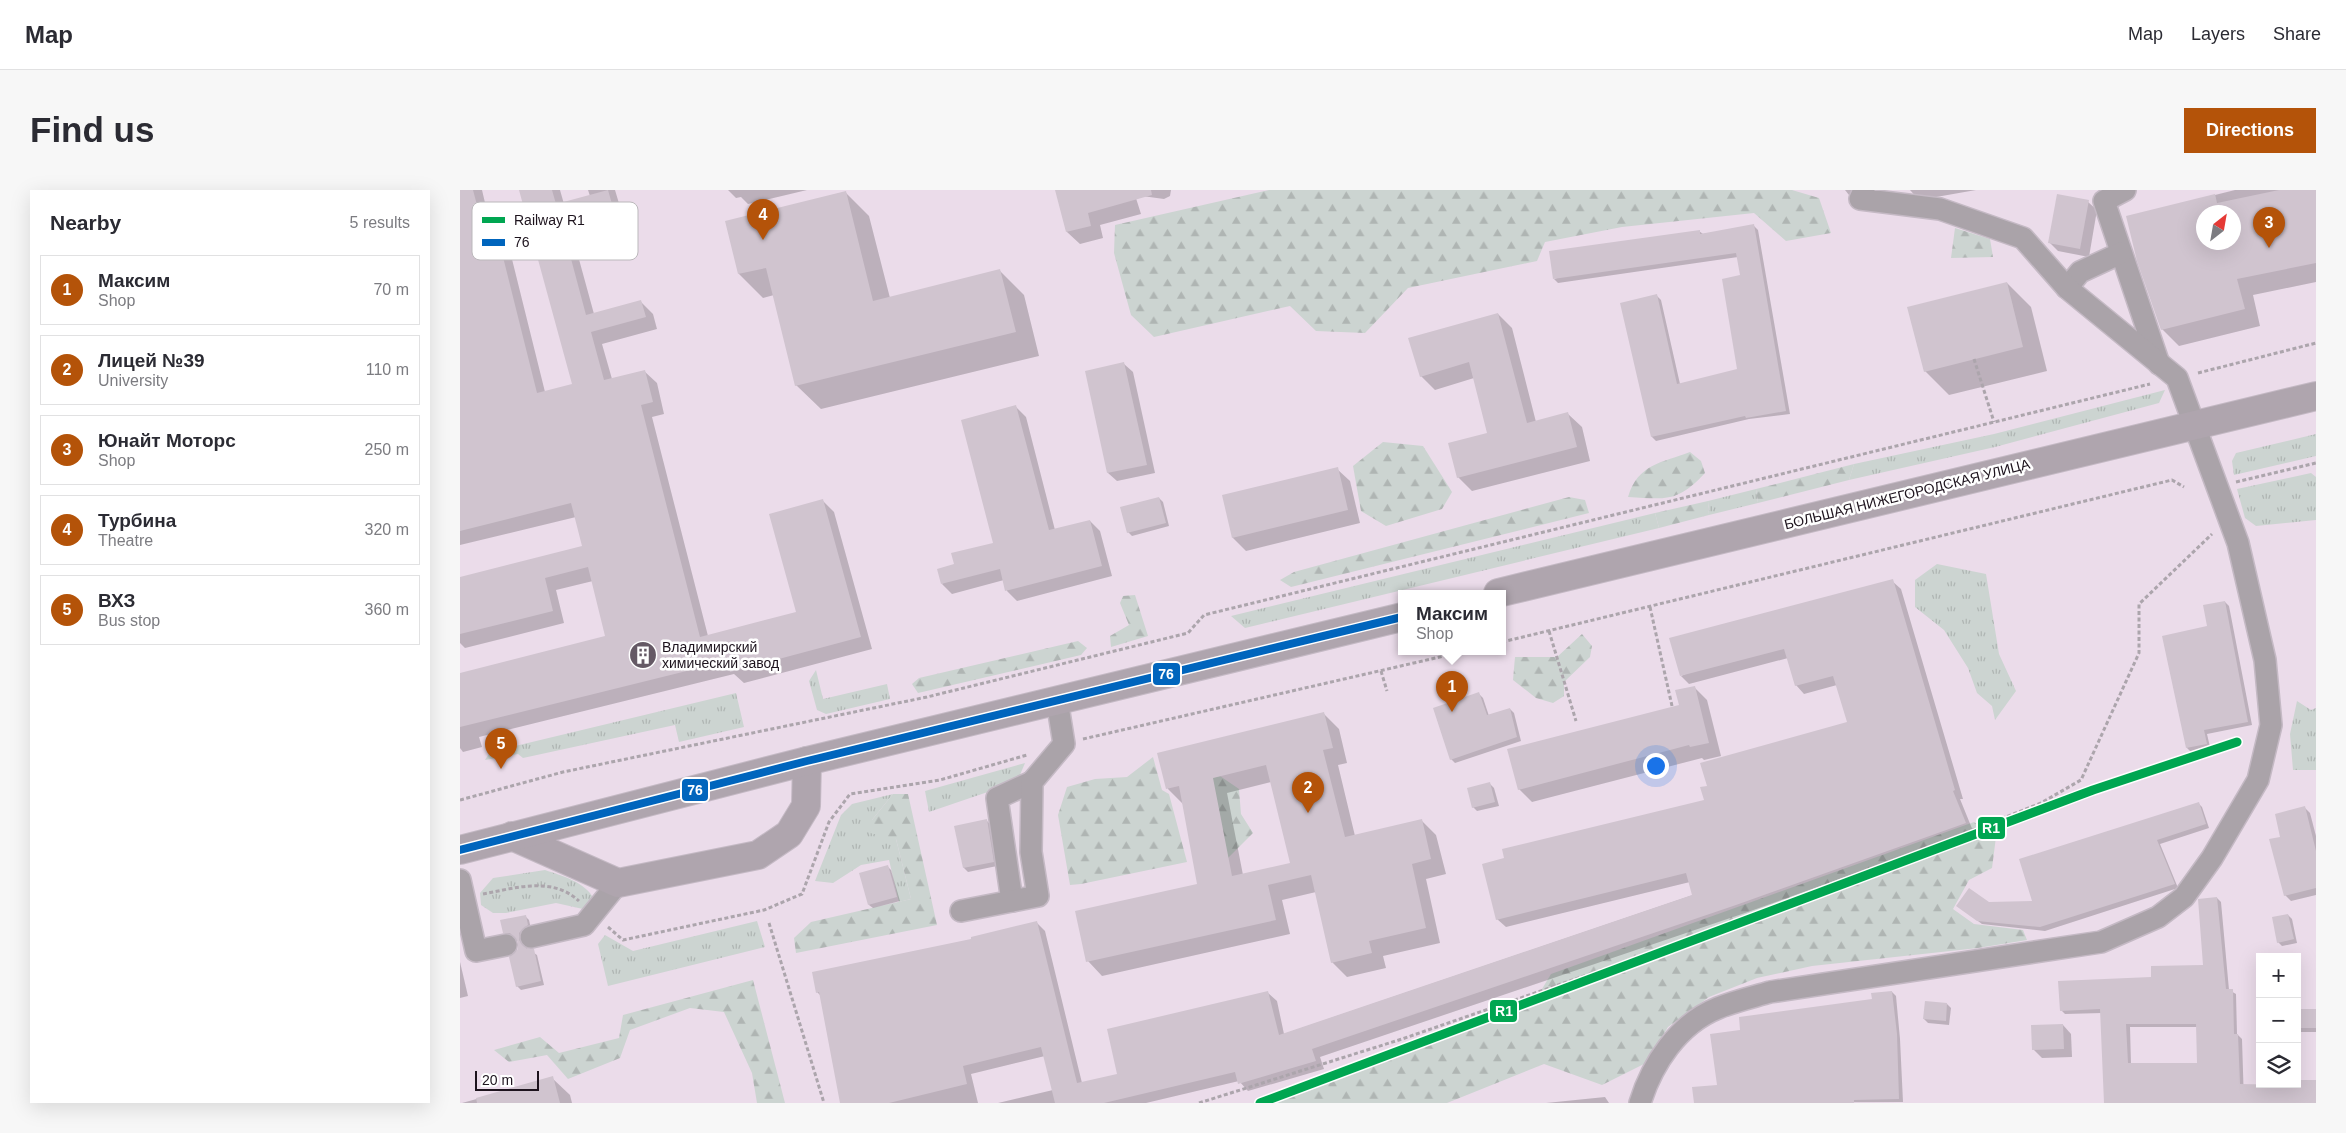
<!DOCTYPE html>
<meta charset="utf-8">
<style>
body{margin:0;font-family:Arial,sans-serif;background:#f7f7f7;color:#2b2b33}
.controls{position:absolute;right:15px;bottom:15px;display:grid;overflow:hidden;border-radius:0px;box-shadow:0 5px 20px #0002}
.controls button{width:45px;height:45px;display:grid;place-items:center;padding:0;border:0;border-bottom:1px solid #e1e1e2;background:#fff;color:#2b2b33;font:25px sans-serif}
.compass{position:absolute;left:1736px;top:15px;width:45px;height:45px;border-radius:50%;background:#fff;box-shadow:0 5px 20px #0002;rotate:31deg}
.scale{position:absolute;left:15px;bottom:12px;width:64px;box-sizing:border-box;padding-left:5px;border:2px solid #1d131d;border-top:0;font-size:14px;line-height:18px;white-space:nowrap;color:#1d131d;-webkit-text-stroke:4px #fff;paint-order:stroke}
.you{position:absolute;left:1195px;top:575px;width:18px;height:18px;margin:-12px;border:4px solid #fff;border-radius:50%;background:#1a73e8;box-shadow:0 0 0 8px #1a73e833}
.badge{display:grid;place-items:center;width:32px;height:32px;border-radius:50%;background:#b45309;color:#fff;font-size:16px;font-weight:700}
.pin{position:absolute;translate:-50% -41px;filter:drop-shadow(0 1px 2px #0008)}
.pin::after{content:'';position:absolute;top:26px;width:18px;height:15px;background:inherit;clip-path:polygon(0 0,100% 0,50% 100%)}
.popup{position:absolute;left:938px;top:400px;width:108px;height:65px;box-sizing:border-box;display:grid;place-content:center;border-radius:0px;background:#fff;filter:drop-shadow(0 1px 4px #0005);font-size:16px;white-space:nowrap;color:#7c7c81}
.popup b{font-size:19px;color:#2b2b33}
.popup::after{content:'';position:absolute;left:50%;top:100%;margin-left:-10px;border:10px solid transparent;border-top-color:#fff}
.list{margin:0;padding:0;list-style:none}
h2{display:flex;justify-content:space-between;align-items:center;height:65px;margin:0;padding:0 20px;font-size:21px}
h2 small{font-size:16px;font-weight:400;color:#7c7c81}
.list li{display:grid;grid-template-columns:32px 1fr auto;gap:15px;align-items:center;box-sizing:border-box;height:70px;margin:0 10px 10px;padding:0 10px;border:1px solid #e1e1e2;border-radius:0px}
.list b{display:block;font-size:19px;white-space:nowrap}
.list p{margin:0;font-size:16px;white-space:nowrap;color:#7c7c81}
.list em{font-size:16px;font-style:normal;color:#7c7c81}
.icon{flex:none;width:28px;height:28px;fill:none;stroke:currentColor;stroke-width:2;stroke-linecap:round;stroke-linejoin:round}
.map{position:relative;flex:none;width:1856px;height:913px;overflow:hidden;border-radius:0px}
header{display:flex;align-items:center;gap:30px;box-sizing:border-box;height:70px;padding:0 25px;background:#fff;border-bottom:1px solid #e1e1e2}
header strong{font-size:24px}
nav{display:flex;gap:28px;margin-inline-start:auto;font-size:18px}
.intro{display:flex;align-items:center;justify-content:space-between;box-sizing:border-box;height:120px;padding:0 30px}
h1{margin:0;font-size:35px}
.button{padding:12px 22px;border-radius:0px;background:#b45309;color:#fff;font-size:18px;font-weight:700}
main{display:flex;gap:30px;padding:0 30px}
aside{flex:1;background:#fff;border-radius:0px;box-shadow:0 5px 20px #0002}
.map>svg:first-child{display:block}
</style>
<header>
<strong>Map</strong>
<nav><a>Map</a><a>Layers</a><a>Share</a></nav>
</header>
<div class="intro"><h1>Find us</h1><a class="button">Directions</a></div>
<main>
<aside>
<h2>Nearby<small>5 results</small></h2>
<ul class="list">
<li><span class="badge">1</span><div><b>Максим</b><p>Shop</p></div><em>70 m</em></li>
<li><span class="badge">2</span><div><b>Лицей №39</b><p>University</p></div><em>110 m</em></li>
<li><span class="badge">3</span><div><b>Юнайт Моторс</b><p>Shop</p></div><em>250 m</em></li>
<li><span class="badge">4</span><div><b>Турбина</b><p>Theatre</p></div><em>320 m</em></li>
<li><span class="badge">5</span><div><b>ВХЗ</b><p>Bus stop</p></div><em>360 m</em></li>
</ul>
</aside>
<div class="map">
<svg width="1856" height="913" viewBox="0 0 1856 913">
<defs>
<pattern id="grass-tufts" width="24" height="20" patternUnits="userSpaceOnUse" patternTransform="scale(1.25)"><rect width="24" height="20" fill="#ccd4d1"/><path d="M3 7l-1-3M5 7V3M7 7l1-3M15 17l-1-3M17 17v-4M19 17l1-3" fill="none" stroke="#afb5b3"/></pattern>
<pattern id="forest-firs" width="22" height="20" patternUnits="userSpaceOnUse" patternTransform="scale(1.25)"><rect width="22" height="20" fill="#ccd4d1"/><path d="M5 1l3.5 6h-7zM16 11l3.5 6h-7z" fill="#afb5b3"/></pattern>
</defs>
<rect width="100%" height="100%" fill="#ebdcea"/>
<g fill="url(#grass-tufts)">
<path d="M1705 200 1699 213 1535 257 1389 290 1394 274 1534 244Z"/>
<path d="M1856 244V266L1774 285 1772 271 1776 263Z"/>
<path d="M1851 283 1856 287V330L1796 336 1785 328 1777 299Z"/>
<path d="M1296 299 1298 313 1249 325 1248 311Z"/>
<path d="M1195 323 1199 338 785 438 771 426Z"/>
<path d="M1477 374 1526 384 1539 464 1556 501 1535 530 1532 516 1517 503 1508 478 1484 440 1455 417V390Z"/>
<path d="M356 480 363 509 427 494 430 509 366 524 357 520 349 491Z"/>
<path d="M276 503 284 537 219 552 215 535 63 568 58 564 25 570 30 562Z"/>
<path d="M1837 511 1851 520 1856 518V580H1833L1830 544Z"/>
<path d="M565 573 557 592 469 622 465 601Z"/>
<path d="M433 604 412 630 436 649 451 709 439 712 429 670 401 675 373 693 355 691 381 625 392 614Z"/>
<path d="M85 680C103 686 125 692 134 709L123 719 96 713 46 723H33L21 715 20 703 33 688Z"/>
<path d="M297 731 305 757 148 796 138 754 145 745 173 761Z"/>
</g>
<g fill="url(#forest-firs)">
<path d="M809 0H1332L1359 8 1371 43 1326 51 1294 23 1162 37 1085 52 1077 71 948 98 905 143 856 141 830 116 694 147 671 125 654 63 655 35Z"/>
<path d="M1495 38 1530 49 1533 67 1491 68Z"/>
<path d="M923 252 963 256 992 302 982 319 926 336 901 321 893 276Z"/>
<path d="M1230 262 1241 271 1245 283C1217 313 1206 309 1168 307 1178 274 1201 273 1230 262Z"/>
<path d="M1394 274 1389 290 1298 313 1296 299Z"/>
<path d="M1109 307 1125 310 1129 323 831 397 820 390 834 382Z"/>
<path d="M1248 311 1249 325 1199 338 1195 323Z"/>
<path d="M675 405 688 446 651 457 650 446 669 435 660 413 663 406Z"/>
<path d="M1122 444 1132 456 1130 467 1104 492V506L1093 513 1076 508 1053 490 1055 467H1097Z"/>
<path d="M618 451 627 458 621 465 458 503 452 494 459 488Z"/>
<path d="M693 567 702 600 709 604 727 672 621 694 610 695 598 625 607 597 635 589 667 587Z"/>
<path d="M760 586 779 599 781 624 793 643 768 668 731 593Z"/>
<path d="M433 604H448L477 735 336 763 334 748 351 732 451 709 436 649 410 643 412 630Z"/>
<path d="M1514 632 1536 647 1532 678 1509 690 1493 719 1514 734 1563 740 1567 750 1518 758 1352 776 1297 788 1249 807 1208 837 1186 873 1142 895 1084 874 987 913H810L1073 814 1091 784Z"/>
<path d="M293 790 325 913H297L292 883 264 822 230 818 170 840 160 868 108 889 87 865 49 872 34 860 80 847 99 863 159 848 163 825Z"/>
</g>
<g fill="#0003" fill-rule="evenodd">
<path d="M0 0H22L30 34 34 33 46 45 85 202 114 195 60 0H100L104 14 130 6 128 0H155L169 47 117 62 134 124 181 112 193 124 197 139 142 154 152 189 184 181 197 193 204 224 192 227 248 446 338 423 362 310 374 322 412 459 284 493 274 484 19 547 22 557 3 562 0 558V484L147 447 133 391 96 400 104 433 5 458 0 453V388L124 357 116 327 0 355Z"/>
<path d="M268 0H347L288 14 281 7 276 8Z"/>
<path d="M596 0H711L710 6 704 9 675 5 681 24 640 35 643 48 620 54 607 42Z"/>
<path d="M1385 0H1394L1389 5Z"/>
<path d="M1450 0H1516L1459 10Z"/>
<path d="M1775 0H1856V92L1793 105 1800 136 1719 156 1702 139 1667 27ZM1744 22H1774V52H1744Z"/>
<path d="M385 2 409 26 430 108 540 81 564 105 579 166 361 219 336 195 314 105 303 108 279 84 266 32Z"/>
<path d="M1628 12 1637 20 1629 67 1598 61 1590 53Z"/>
<path d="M1294 36 1298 40 1330 224 1289 229 1196 251 1192 247 1162 114 1197 106 1201 110 1220 194 1279 180 1282 86 1278 67 1098 93 1094 89 1239 41 1243 44Z"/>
<path d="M1547 93 1571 117 1587 181 1489 205 1465 181Z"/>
<path d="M1038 124 1052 138 1076 232 1108 224 1122 237 1130 271 1012 301 998 287 1028 244 1014 188 975 200 961 186Z"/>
<path d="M664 174 673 182 695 283 657 291 648 283Z"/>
<path d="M556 217 566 227 595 340 630 331 640 341 652 386 557 411 547 401 544 390 492 404 482 394 495 375 535 354Z"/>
<path d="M877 279 890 291 900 333 786 361 773 348 763 306Z"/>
<path d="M699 308 703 312 709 336 672 346 668 342Z"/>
<path d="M1432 391 1441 399 1503 609H1500L1513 641 1285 723 860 867 864 879 788 901 779 891 686 913H538L593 900 585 866 511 884 518 913H382L361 806 357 802 513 750 577 733 585 741 622 893 658 885 808 803 817 811 824 844 1233 705 1230 692 1046 737 1037 729 1246 611 1249 596 1389 533 1377 495 1344 504 1336 495 1328 468 1229 494 1221 486Z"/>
<path d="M1765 412 1769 416 1792 535 1747 544 1750 557 1731 562 1727 558 1749 437Z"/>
<path d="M1234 497 1247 510 1261 566 1244 570 1242 568 1072 612 1059 599 1221 516Z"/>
<path d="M1019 504 1023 508 1029 526 1050 519 1054 523 1061 551 995 573 991 569Z"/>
<path d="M864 524 879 539 887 573 878 575 895 646 961 630 976 645 986 684 966 689 980 753 923 766 926 778 887 787 872 772 856 702 822 710 830 744 642 786 628 771 739 695 723 614 708 599 699 564ZM811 592 832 674 783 685 767 603Z"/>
<path d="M1030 594 1034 598 1039 616 1017 621 1013 617Z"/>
<path d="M1738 613 1742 617 1749 638 1700 654 1718 698 1585 741 1522 734 1502 719 1528 713 1573 712Z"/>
<path d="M1844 617 1850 623 1856 646V705L1831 711 1825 705Z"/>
<path d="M526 630 530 634 537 676 508 682 504 678 495 637Z"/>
<path d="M427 676 431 680 440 711 413 718 409 715Z"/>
<path d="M1757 708 1761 712 1769 800 1776 804 1777 844 1782 849 1784 913H1645L1642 823 1605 824 1601 820 1693 789 1744 777ZM1670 837H1737L1738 875H1671Z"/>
<path d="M1828 725 1832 729 1837 753 1822 756 1818 752Z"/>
<path d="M65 726 69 730 71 739 63 747 62 755 77 765 84 795 61 800 57 796 59 752 55 747 49 746 44 742Z"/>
<path d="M0 772 8 806 0 808Z"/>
<path d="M1432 802 1436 806 1440 849 1443 912 1235 913 1258 896 1282 841 1413 810Z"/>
<path d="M1487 814 1491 818 1489 835 1468 833 1464 829Z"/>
<rect x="1837" y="820" width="19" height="22"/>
<path d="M1603 835 1611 844 1612 867 1582 868 1573 859Z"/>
<path d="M92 888 110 905 112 913H2Z"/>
<path d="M1145 907 1149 913H1086Z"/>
</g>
<g fill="#d0c4cf" fill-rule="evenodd">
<path d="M0 0H13L22 34 34 31 77 203 112 194 59 0H92L96 14 148 0 158 35 106 50 126 125 181 110 186 127 131 142 144 190 185 180 193 212 181 215 240 447 336 422 309 324 363 309 401 447 270 482 267 471 0 537V483L145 446 128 377 85 388 93 421 0 444V387L122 356 111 313 0 341Z"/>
<path d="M595 0H691L692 5 628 23 631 36 606 42Z"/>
<path d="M1819 0H1856V73L1777 89 1785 119 1701 140 1677 71 1666 26 1755 4 1757 13ZM1744 22H1774V52H1744Z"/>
<path d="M386 1 413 111 540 79 556 142 335 196 306 78 278 84 265 31Z"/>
<path d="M1597 4 1629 10 1620 59 1588 53Z"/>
<path d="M1294 34 1326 221 1286 228 1285 226 1191 247 1160 113 1197 104 1217 194 1277 179 1262 89 1280 85 1276 63 1093 89 1089 61 1240 40V44Z"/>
<path d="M1547 92 1563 157 1464 182 1447 117Z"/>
<path d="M1038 123 1067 233 1108 222 1117 257 997 288 988 253 1027 243 1009 172 960 187 948 148Z"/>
<path d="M664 172 687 275 647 283 625 181Z"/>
<path d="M556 215 589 340 630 330 642 376 545 401 540 379 481 394 477 379 494 374 491 363 533 353 501 230Z"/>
<path d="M878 277 888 320 772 348 762 305Z"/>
<path d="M699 307 706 333 667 343 660 317Z"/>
<path d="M1433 389 1495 600 1493 601 1506 633 1276 715 852 859 856 871 778 894 775 882 644 913H595L581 857 503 876 507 894 429 913H380L359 802 356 803 352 782 511 749V747L577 731 617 893 657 884 647 839 808 801 819 845 1232 705 1226 683 1036 730 1022 674 1044 668 1042 659 1244 610 1240 597 1247 596 1240 573 1387 532 1373 486 1335 496 1324 459 1220 486 1209 448Z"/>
<path d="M1765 411 1788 532 1744 540 1747 554 1726 558 1702 446 1747 436 1743 415Z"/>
<path d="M1235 496 1249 553 1230 557 1229 555 1058 600 1047 559 1219 515 1215 500Z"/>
<path d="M1019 502 1027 525 1050 518 1057 547 990 570 973 518Z"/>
<path d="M864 522 873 558 863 560 885 647 962 629 971 669 952 674 966 738 909 751 912 763 871 773 851 685 808 695 816 730 626 772 615 721 737 694 719 596 706 599 697 563ZM806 575 830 673 772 686 753 588Z"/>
<path d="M1030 592 1035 612 1012 618 1007 598Z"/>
<path d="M1739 612 1746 634 1697 650 1715 694 1580 737 1517 731 1496 716 1509 698 1529 712 1572 711 1559 669Z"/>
<path d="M1845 616 1856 661V698L1824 706 1809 649 1820 647 1815 624Z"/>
<path d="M527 629 534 672 503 678 494 636Z"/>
<path d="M428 675 437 707 408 715 399 683Z"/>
<path d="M1757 707 1766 799H1773L1774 844H1778L1780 894 1831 895 1837 894V890H1856V913H1644L1640 819 1600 821 1598 791 1691 787V776L1743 775 1738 709ZM1666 834H1736L1737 873H1668Z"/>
<path d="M1828 724 1834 749 1817 753 1812 727Z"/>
<path d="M66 725 68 735 59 743V750L67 759H74L81 791 56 797 49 767 58 759V752L50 743H43L40 730Z"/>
<path d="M1432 801 1437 844 1439 909 1394 910V913H1234L1232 897 1257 895 1250 844 1280 840 1279 827 1412 809 1411 803Z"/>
<path d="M1465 811 1487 813 1486 831 1463 829Z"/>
<rect x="1837" y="819" width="19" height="19"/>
<path d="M1603 834 1604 859 1572 860 1571 835Z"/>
<path d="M93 886 100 913H17L16 908Z"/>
</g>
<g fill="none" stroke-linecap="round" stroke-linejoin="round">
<g stroke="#c4b9c4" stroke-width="24">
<g id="minor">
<path d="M1665 0 1644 11 1699 174"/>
<path d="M1607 98 1620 82 1661 63"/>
<path d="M0 690 16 761 46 755"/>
<path d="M552 711 537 608 572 592"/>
<path d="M501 721 578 706 571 662 572 592 604 554 597 510"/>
<path d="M71 747 124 735 158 693"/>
<path d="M1180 913C1192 874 1218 834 1258 818 1275 811 1293 807 1310 802L1641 752 1698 727 1724 707 1752 668 1798 590 1811 535 1805 470 1778 353 1717 188 1607 98 1563 48 1480 19 1400 9 1404 0"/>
</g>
</g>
<g stroke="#c4b9c4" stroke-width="30">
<g id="major">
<path d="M1038 403 1856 206"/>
<path d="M52 646 158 693 298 665 329 644 346 616 347 571"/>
<path d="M0 660 347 571 942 427"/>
</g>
</g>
<g stroke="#aca5ac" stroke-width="3" stroke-dasharray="4 2.5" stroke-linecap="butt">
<path d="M1514 169 1534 232"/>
<path d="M1738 183 1856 153"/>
<path d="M1776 292 1856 273"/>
<path d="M1190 417 1212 516"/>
<path d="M1089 441 1116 531"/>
<path d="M1042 452 1712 290 1724 297"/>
<path d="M921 481 927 501"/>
<path d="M623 549 1006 461"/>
<path d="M0 610 103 582 467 507 728 443 744 425 1690 194"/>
<path d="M23 704C55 698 92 686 119 711"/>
<path d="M309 733 364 913"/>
<path d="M148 737 163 750 304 720 342 704 369 632 390 604 480 590 567 565"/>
<path d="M739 913 942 849 1283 731 1581 613 1621 590 1679 463V414L1752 344"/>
</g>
<use href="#minor" stroke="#aaa3a9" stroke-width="21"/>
<use href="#major" stroke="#afa5ae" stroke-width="28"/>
<g stroke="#fff" stroke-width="11">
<path id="bus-1" d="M0 660 347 571 942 427"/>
</g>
<use href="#bus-1" stroke="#0065bd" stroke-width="8"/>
<g stroke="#fff" stroke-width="12">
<path id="rail-1" d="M800 913 1633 600 1777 552"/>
</g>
<use href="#rail-1" stroke="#00a651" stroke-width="9"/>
</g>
<defs>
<g id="building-disc" transform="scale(1.4375)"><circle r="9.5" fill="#655965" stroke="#fff"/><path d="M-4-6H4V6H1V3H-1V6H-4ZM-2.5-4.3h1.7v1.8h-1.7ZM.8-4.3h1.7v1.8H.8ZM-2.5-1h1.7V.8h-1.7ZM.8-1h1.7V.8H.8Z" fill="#fff"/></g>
</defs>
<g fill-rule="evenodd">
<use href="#building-disc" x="183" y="465"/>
</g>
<g text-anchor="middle" stroke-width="5" stroke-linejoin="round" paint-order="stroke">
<g font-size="14" fill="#1d131d" stroke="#fff">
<text transform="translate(1447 304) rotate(-14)" y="5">БОЛЬШАЯ НИЖЕГОРОДСКАЯ УЛИЦА</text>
</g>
<g font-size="14" fill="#1d131d" stroke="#fff" text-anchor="start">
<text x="202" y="462">Владимирский<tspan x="202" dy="16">химический завод</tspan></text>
</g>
</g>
<rect x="12" y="12" width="166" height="58" rx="8" fill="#fff" stroke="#bbb8bb" stroke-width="1"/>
<rect x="22" y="27" width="23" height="6" fill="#00a651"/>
<rect x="22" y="49" width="23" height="7" fill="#0065bd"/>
<g font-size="14" fill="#1d131d">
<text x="54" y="35">Railway R1</text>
<text x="54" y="57">76</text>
</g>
<g stroke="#fff" stroke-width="2">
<rect x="692" y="472" width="29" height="24" rx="5" fill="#0065bd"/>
<rect x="221" y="588" width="28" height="24" rx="5" fill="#0065bd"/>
<rect x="1517" y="626" width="29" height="24" rx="5" fill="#00a651"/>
<rect x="1029" y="809" width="29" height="24" rx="5" fill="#00a651"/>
</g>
<g font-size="14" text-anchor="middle" font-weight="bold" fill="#fff">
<text x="706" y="489">76</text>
<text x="235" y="605">76</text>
<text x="1531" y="643">R1</text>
<text x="1044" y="826">R1</text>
</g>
</svg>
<div class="controls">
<button>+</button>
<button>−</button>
<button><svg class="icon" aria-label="layers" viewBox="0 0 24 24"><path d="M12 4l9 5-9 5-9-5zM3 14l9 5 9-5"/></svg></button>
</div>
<svg class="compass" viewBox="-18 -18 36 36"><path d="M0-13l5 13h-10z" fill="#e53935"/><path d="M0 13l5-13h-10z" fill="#7c7c81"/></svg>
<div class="scale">20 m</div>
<div class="you"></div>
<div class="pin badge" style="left:992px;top:522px">1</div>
<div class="popup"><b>Максим</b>Shop</div>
<div class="pin badge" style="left:848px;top:623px">2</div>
<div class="pin badge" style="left:1809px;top:58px">3</div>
<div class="pin badge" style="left:303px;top:50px">4</div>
<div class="pin badge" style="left:41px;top:579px">5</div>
</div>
</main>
